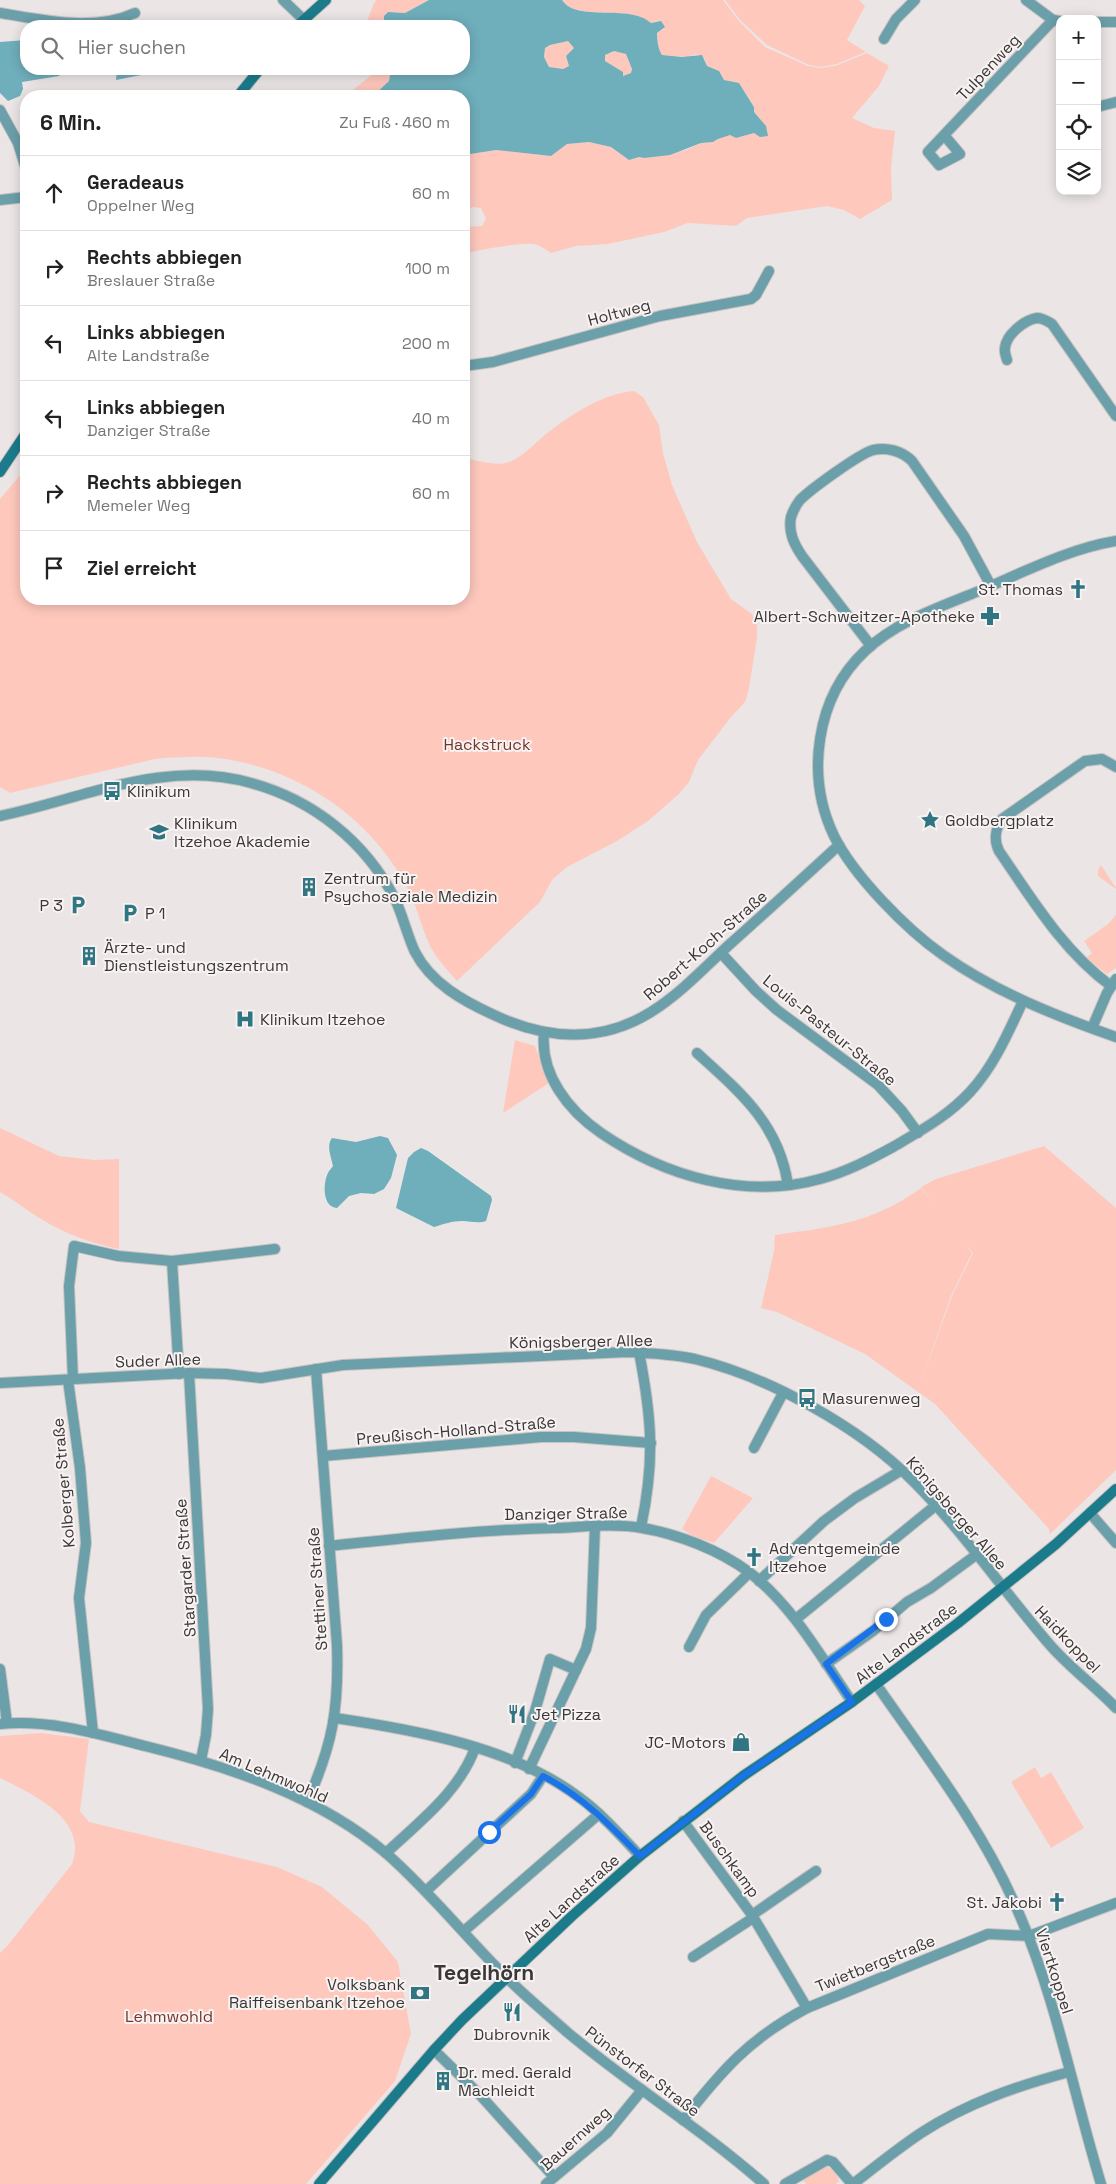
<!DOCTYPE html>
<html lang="de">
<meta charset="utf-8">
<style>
body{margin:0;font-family:"Space Grotesk",sans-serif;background:#f2f2f2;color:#222}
.controls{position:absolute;right:15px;top:15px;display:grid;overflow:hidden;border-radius:10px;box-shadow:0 2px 12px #0003}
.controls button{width:45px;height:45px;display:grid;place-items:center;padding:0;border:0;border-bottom:1px solid #e0e0e0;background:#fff;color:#222;font:25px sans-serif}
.stop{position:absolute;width:15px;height:15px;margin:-11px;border:4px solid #1a73e8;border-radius:50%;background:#fff}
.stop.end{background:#1a73e8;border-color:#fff;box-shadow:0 1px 5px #0008}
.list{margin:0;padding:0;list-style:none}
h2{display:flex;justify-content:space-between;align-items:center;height:65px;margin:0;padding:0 20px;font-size:21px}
h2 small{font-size:16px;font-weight:400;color:#767676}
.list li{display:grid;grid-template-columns:32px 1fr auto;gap:15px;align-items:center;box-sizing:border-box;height:75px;padding:0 20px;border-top:1px solid #e0e0e0}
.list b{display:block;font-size:19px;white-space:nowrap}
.list p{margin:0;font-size:16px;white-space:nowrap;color:#767676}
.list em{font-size:16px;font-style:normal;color:#767676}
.icon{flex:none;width:28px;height:28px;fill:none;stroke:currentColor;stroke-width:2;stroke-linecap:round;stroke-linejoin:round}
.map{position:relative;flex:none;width:1116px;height:2184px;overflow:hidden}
.search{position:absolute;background:#fff;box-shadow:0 2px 12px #0003;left:20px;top:20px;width:450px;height:55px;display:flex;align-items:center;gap:12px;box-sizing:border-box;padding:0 18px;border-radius:20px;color:#767676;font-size:19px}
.panel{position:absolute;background:#fff;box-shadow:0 2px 12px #0003;left:20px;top:90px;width:450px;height:515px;border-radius:20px}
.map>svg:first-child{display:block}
</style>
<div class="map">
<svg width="1116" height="2184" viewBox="0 0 1116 2184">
<rect width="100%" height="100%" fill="#ebe6e5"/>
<g fill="#fec8bd" fill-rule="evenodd">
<path d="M376 0H429L405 13 388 12 384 16V26H364C370 18 370 9 376 0Z"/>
<path d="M562 0H723L739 21 765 47 808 66 821 68 838 65 867 53 889 66 879 86 852 118 874 128 895 131 891 168 892 200 860 219 844 210 827 206 747 218 736 226 688 223 664 232 608 244 576 246 551 253C546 250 540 245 534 244 521 242 477 250 464 254V227L482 226 486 219 481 208 473 207 464 210V155L496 150 551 156 567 144 589 142 611 147 629 160 639 157 644 158 686 150 701 143 713 142 724 136 730 135 736 138 754 133 763 123 754 112V106L739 83 724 80 719 71 707 66 704 58 696 54 688 57 662 55 658 48 657 33 664 29 657 21 651 23C647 21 642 17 637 16 617 9 574 19 562 0Z"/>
<path d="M725 0H859L865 6 847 40 866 52 837 64 820 67 809 65 767 45 740 20Z"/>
<path d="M568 41 574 48 566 56 569 66 563 69 549 67 544 57 545 48 550 45Z"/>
<path d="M614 51 626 54 632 69 631 73 623 76V72L605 61V55Z"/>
<path d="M372 69H391L389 81 373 96H345L373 74Z"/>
<path d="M634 391 643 397 659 425 663 453 672 485 697 542 731 599 752 614 757 625V638L749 688 745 702 731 717 698 760 689 782 679 794 648 821 617 841 567 867 552 880 540 902 457 981C447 970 438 960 431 948 422 930 418 909 409 891 374 822 307 774 231 760 206 755 180 757 155 759L10 793 0 787V499L22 473H26V599H464V458C477 460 496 467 509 462 524 456 534 444 546 434 572 414 601 394 634 391Z"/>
<path d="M1101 865 1116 888V889L1098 876V870Z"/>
<path d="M1116 915V968L1107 974 1086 958 1092 953 1084 941 1108 924Z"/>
<path d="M515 1040 535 1046 549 1083 503 1113Z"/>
<path d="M0 1128 59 1156 95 1160 119 1159V1249C93 1244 69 1235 46 1222 30 1213 16 1201 0 1192Z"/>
<path d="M1044 1146 1116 1208V1470L1050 1534 1049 1529 935 1404 865 1354 777 1312 761 1308 774 1251 775 1235C833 1227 872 1223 921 1188L933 1203 921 1187 936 1179ZM965 1243 973 1253 952 1296 918 1390 951 1296 972 1253Z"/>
<path d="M711 1476 753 1498 714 1543 693 1536 682 1529Z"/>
<path d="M41 1733 89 1739 80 1811 89 1822 277 1867 322 1887 368 1925 398 1962 411 2034 395 2081 306 2184H0V1953L8 1945 72 1864C89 1819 32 1794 0 1778V1736Z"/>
<path d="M1035 1767 1041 1778 1051 1772 1084 1828 1051 1848 1011 1782Z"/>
<path d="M825 2166C831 2168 838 2175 839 2182L835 2184H806L803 2180Z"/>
</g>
<g fill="#6faebb" fill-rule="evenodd">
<path d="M429 0H562C577 23 629 3 651 23L661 21 665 27 657 33C657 40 658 49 662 55L682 57 702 55 707 66 719 71 724 80 739 83 754 107V112L766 126 768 136 760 137 754 133 736 138 730 135 718 139 713 142 701 143 670 155 644 158 639 157 629 160 611 147 589 142 567 144 551 156 496 150 464 155V96H373L389 81 391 69H464V26H384V16L388 12 405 13ZM568 41 574 48 566 56 569 66 563 69 549 67 544 57 545 48 550 45ZM614 51 626 54 632 69 631 73 623 76V72L605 61V55Z"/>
<path d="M26 40V69H63L59 76 22 82 23 89 20 96 8 101 0 93V42Z"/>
<path d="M117 69H153L141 75 116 80Z"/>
<path d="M380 1136 388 1138 397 1155 391 1178 384 1189 374 1194 361 1193 349 1196 337 1208C322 1207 323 1183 328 1173 329 1170 332 1168 333 1166 331 1156 326 1146 332 1138L356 1142Z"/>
<path d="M421 1148 428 1151 491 1196 492 1200 486 1221C477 1224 471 1221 462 1221 452 1221 444 1224 434 1227L396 1208 408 1158 414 1152Z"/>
</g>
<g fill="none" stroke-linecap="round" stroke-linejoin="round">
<g stroke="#c7c3c2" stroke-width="12">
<g id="street">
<path d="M283 0 304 20"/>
<path d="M1026 0 1053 20 1060 21"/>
<path d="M0 13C43 20 94 32 135 13"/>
<path d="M1097 22H1116"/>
<path d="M884 39 896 19 915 0"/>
<path d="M1097 107 1116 102"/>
<path d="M0 110 18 143 26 169"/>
<path d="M944 135 960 154 939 165 928 152C970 108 1011 64 1053 20"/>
<path d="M0 200 26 197"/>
<path d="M1007 360C1006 356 1004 352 1005 348 1006 335 1024 320 1037 318 1043 318 1047 321 1052 324L1116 416"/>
<path d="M464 366 493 362 660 316 751 299 756 295 769 271"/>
<path d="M1116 541C1068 549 1024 572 979 591 940 607 897 621 865 651 816 697 805 775 834 836 854 876 906 929 943 955 995 992 1056 1016 1116 1037"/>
<path d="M871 646 802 556C794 544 788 532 791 517 793 511 796 505 800 500 811 489 859 454 873 450 887 447 902 451 912 461L964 536 991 586"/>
<path d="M0 816C83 799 165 758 251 783 313 800 365 841 395 899 403 916 407 935 415 952 431 983 463 1001 494 1015 545 1039 600 1044 651 1012 680 994 704 968 729 945 766 912 802 879 839 845"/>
<path d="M721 953 756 991 777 1010 878 1085 902 1111 918 1133"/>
<path d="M1111 986C1063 951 1032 899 999 851 994 841 995 829 1002 819L1085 761 1102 759 1116 767"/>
<path d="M1092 1028 1107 993 1116 979"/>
<path d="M544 1033C540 1075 569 1111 601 1133 664 1176 745 1200 820 1179 846 1172 869 1160 893 1147 920 1131 948 1116 970 1092 994 1066 1008 1033 1023 1001"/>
<path d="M697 1053C740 1092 779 1124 788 1185"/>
<path d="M172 1261 179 1374"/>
<path d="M639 1352C652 1419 655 1460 641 1527"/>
<path d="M189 1373 208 1709 206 1735 201 1760"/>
<path d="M73 1379 69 1286 74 1246 118 1256 172 1261 275 1249"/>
<path d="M68 1380 80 1468 86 1543 79 1598 93 1733"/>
<path d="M0 1383 189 1373 226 1374 261 1378 343 1365 627 1352C650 1353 672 1354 695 1359 769 1377 860 1427 914 1482 964 1532 1004 1592 1050 1645 1070 1668 1095 1686 1116 1708"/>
<path d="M754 1448 783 1393"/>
<path d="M323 1456 541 1437H574L651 1443"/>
<path d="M1090 1513 1116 1543"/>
<path d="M329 1546C404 1538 479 1530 555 1528 583 1527 613 1523 642 1528 678 1534 719 1550 749 1572 793 1606 821 1657 852 1702"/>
<path d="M759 1581 824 1521 855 1498 902 1470"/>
<path d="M796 1619 935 1506"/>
<path d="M689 1647 706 1615 749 1573"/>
<path d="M826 1664 873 1631 907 1602 931 1588 976 1555"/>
<path d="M0 1669 7 1723"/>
<path d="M576 1670 586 1649 591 1628 595 1526"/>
<path d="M876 1684C926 1756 982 1828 1017 1909 1056 1997 1073 2092 1101 2184"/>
<path d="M335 1718C416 1730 513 1747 580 1798 602 1814 621 1836 640 1856"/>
<path d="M0 1724C48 1719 99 1734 145 1746 230 1767 319 1796 387 1854 430 1892 465 1936 506 1977 525 1996 547 2014 567 2032 631 2086 702 2129 764 2184"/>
<path d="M515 1763 535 1711 550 1659 576 1670 529 1769"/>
<path d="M307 1802C333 1744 339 1708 337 1645L316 1369"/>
<path d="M683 1821 752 1915 807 2008"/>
<path d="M386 1853C419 1822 459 1792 475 1748"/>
<path d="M426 1891 531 1794 543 1776"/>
<path d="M752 1915 816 1871"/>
<path d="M464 1931 599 1814"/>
<path d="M693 1957 753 1918"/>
<path d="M434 2050 481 2096 554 2177"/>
<path d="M683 2120C722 2070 750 2038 807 2008L988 1934 1029 1936 1116 1903"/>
<path d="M546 2184 607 2133 642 2090"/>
<path d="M785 2184 827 2160 833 2162 852 2184"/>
<path d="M853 2184C875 2167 897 2149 921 2133 967 2103 1017 2086 1069 2072"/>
</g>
</g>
<g stroke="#c7c3c2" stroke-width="12">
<g id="secondary">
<path d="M297 26 326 0"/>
<path d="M238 96 260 69"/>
<path d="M0 472 26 433"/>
<path d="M319 2184 434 2050 462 2020 572 1916 640 1856 743 1776 852 1702 958 1623 1056 1544 1116 1489"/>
</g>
</g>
<use href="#street" stroke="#6b9faa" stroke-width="10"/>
<use href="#secondary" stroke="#1b7b8b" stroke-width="10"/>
</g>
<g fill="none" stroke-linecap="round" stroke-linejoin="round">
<path stroke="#1a73e8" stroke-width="6" d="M489 1832 531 1794 543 1776C582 1796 610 1825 640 1856L743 1776 852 1702 826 1664 886 1619"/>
</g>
<defs>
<g id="church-bare" transform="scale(1.5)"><path d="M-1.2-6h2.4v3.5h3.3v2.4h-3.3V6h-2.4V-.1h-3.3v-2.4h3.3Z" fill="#2f7582" stroke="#f8f3f2" stroke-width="2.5" paint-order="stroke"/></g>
<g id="pharmacy-bare" transform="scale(1.5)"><path d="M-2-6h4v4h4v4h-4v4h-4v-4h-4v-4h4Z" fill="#2f7582" stroke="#f8f3f2" stroke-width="2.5" paint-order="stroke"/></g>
<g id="bus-bare" transform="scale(1.5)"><path d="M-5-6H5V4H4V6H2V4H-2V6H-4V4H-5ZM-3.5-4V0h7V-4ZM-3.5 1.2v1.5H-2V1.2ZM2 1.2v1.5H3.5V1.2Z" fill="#2f7582" stroke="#f8f3f2" stroke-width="2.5" paint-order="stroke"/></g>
<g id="sight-bare" transform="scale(1.5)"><path d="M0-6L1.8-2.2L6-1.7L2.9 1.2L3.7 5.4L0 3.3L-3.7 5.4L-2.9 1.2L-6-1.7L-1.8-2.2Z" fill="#2f7582" stroke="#f8f3f2" stroke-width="2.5" paint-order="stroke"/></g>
<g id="school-bare" transform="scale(1.5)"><path d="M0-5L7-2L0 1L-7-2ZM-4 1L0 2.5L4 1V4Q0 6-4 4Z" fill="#2f7582" stroke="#f8f3f2" stroke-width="2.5" paint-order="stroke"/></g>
<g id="building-bare" transform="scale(1.5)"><path d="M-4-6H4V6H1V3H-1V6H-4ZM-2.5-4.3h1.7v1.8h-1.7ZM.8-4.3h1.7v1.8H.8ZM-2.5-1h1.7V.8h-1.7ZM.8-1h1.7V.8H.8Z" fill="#2f7582" stroke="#f8f3f2" stroke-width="2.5" paint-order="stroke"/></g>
<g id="parking-bare" transform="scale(1.5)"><path d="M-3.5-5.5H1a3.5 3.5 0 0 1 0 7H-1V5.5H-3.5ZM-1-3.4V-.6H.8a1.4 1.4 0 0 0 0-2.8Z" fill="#2f7582" stroke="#f8f3f2" stroke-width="2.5" paint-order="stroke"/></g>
<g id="hospital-bare" transform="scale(1.5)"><path d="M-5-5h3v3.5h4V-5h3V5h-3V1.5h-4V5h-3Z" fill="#2f7582" stroke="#f8f3f2" stroke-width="2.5" paint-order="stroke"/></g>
<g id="restaurant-bare" transform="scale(1.5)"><path d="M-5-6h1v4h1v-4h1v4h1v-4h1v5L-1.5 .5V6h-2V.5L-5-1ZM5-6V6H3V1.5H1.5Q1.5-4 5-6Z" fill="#2f7582" stroke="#f8f3f2" stroke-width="2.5" paint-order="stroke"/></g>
<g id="shop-bare" transform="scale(1.5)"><path d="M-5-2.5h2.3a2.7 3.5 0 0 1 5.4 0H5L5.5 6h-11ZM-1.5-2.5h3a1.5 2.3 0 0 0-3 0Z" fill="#2f7582" stroke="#f8f3f2" stroke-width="2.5" paint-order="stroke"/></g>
<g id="bank-bare" transform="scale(1.5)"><path d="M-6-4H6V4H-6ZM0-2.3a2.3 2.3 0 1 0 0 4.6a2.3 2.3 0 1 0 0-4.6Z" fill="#2f7582" stroke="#f8f3f2" stroke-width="2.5" paint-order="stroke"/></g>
</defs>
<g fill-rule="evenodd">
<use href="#church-bare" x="1078" y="589"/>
<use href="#pharmacy-bare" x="990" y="616"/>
<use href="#bus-bare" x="112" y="791"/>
<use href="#sight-bare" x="930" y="820"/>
<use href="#school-bare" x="159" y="832"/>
<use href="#building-bare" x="309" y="887"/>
<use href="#parking-bare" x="78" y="905"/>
<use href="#parking-bare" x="130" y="913"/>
<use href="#building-bare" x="89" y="956"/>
<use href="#hospital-bare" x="245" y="1019"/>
<use href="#bus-bare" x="807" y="1398"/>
<use href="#church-bare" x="754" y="1557"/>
<use href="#restaurant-bare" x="517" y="1714"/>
<use href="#shop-bare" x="741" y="1742"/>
<use href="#church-bare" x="1057" y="1902"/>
<use href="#bank-bare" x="420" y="1993"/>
<use href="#restaurant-bare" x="512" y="2012"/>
<use href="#building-bare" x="443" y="2081"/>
</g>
<g text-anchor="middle" stroke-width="4" stroke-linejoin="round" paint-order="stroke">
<g font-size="16" fill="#393737" stroke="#f8f3f2">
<text transform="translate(988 67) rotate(-47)" y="6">Tulpenweg</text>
<text transform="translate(619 312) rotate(-15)" y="6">Holtweg</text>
<text transform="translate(705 945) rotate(-41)" y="6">Robert-Koch-Straße</text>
<text transform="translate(830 1030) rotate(39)" y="6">Louis-Pasteur-Straße</text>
<text transform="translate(581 1341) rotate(-1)" y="6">Königsberger Allee</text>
<text transform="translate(158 1360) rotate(-2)" y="6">Suder Allee</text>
<text transform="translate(456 1430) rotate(-5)" y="6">Preußisch-Holland-Straße</text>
<text transform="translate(63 1483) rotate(-95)" y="6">Kolberger Straße</text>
<text transform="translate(566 1513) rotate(-1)" y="6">Danziger Straße</text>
<text transform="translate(957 1513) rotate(49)" y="6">Königsberger Allee</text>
<text transform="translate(185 1568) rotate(-94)" y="6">Stargarder Straße</text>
<text transform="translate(317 1589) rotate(-94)" y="6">Stettiner Straße</text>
<text transform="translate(1068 1639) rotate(46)" y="6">Haidkoppel</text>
<text transform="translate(906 1643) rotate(-37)" y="6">Alte Landstraße</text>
<text transform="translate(274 1775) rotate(23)" y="6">Am Lehmwohld</text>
<text transform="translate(730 1859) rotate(54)" y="6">Buschkamp</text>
<text transform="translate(571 1898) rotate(-42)" y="6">Alte Landstraße</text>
<text transform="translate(875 1963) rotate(-22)" y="6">Twietbergstraße</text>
<text transform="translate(1055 1971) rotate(72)" y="6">Viertkoppel</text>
<text transform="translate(643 2071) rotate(37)" y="6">Pünstorfer Straße</text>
<text transform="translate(575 2138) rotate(-42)" y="6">Bauernweg</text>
</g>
<g font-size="16" fill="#393737" stroke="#f8f3f2" text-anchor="start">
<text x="1063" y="595" text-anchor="end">St. Thomas</text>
<text x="975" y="622" text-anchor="end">Albert-Schweitzer-Apotheke</text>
<text x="127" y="797">Klinikum</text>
<text x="945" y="826">Goldbergplatz</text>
<text x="174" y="829">Klinikum<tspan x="174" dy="18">Itzehoe Akademie</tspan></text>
<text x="324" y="884">Zentrum für<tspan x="324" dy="18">Psychosoziale Medizin</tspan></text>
<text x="63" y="911" text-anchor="end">P 3</text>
<text x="145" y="919">P 1</text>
<text x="104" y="953">Ärzte- und<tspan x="104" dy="18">Dienstleistungszentrum</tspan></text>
<text x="260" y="1025">Klinikum Itzehoe</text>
<text x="822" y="1404">Masurenweg</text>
<text x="769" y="1554">Adventgemeinde<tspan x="769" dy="18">Itzehoe</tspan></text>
<text x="532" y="1720">Jet Pizza</text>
<text x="726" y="1748" text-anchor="end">JC-Motors</text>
<text x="1042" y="1908" text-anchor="end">St. Jakobi</text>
<text x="405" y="1990" text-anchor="end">Volksbank<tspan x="405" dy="18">Raiffeisenbank Itzehoe</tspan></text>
<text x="512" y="2040" text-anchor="middle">Dubrovnik</text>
<text x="458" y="2078">Dr. med. Gerald<tspan x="458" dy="18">Machleidt</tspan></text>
</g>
<g font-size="16" fill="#773429" stroke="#f8f3f2">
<text x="487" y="750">Hackstruck</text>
<text x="169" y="2022">Lehmwohld</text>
</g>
<g font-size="21" font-weight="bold" fill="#393737" stroke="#f8f3f2">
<text x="484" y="1980">Tegelhörn</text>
</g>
</g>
</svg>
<div class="controls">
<button>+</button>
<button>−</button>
<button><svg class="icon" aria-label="locate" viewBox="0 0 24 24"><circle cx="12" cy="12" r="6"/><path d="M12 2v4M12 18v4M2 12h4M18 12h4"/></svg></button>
<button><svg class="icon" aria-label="layers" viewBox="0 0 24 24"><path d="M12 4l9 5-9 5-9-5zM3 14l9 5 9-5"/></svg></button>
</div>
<div class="stop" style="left:489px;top:1832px"></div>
<div class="stop end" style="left:886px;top:1619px"></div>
<div class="search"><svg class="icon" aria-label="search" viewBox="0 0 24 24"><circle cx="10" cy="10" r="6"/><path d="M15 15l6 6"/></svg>Hier suchen</div>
<section class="panel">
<h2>6 Min.<small>Zu Fuß · 460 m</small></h2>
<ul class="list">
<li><svg class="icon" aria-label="ahead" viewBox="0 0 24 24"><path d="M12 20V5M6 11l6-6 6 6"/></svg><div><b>Geradeaus</b><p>Oppelner Weg</p></div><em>60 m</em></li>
<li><svg class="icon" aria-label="right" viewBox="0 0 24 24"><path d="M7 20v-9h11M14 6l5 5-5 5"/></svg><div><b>Rechts abbiegen</b><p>Breslauer Straße</p></div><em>100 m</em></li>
<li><svg class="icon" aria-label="left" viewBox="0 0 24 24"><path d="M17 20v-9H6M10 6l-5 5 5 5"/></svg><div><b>Links abbiegen</b><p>Alte Landstraße</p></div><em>200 m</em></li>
<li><svg class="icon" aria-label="left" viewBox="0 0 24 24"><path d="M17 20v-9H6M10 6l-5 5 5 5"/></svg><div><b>Links abbiegen</b><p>Danziger Straße</p></div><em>40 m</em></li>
<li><svg class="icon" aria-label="right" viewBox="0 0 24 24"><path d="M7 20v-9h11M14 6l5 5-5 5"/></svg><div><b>Rechts abbiegen</b><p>Memeler Weg</p></div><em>60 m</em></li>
<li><svg class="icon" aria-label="arrive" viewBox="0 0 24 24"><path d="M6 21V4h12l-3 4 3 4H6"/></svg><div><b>Ziel erreicht</b></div></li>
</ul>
</section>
</div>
